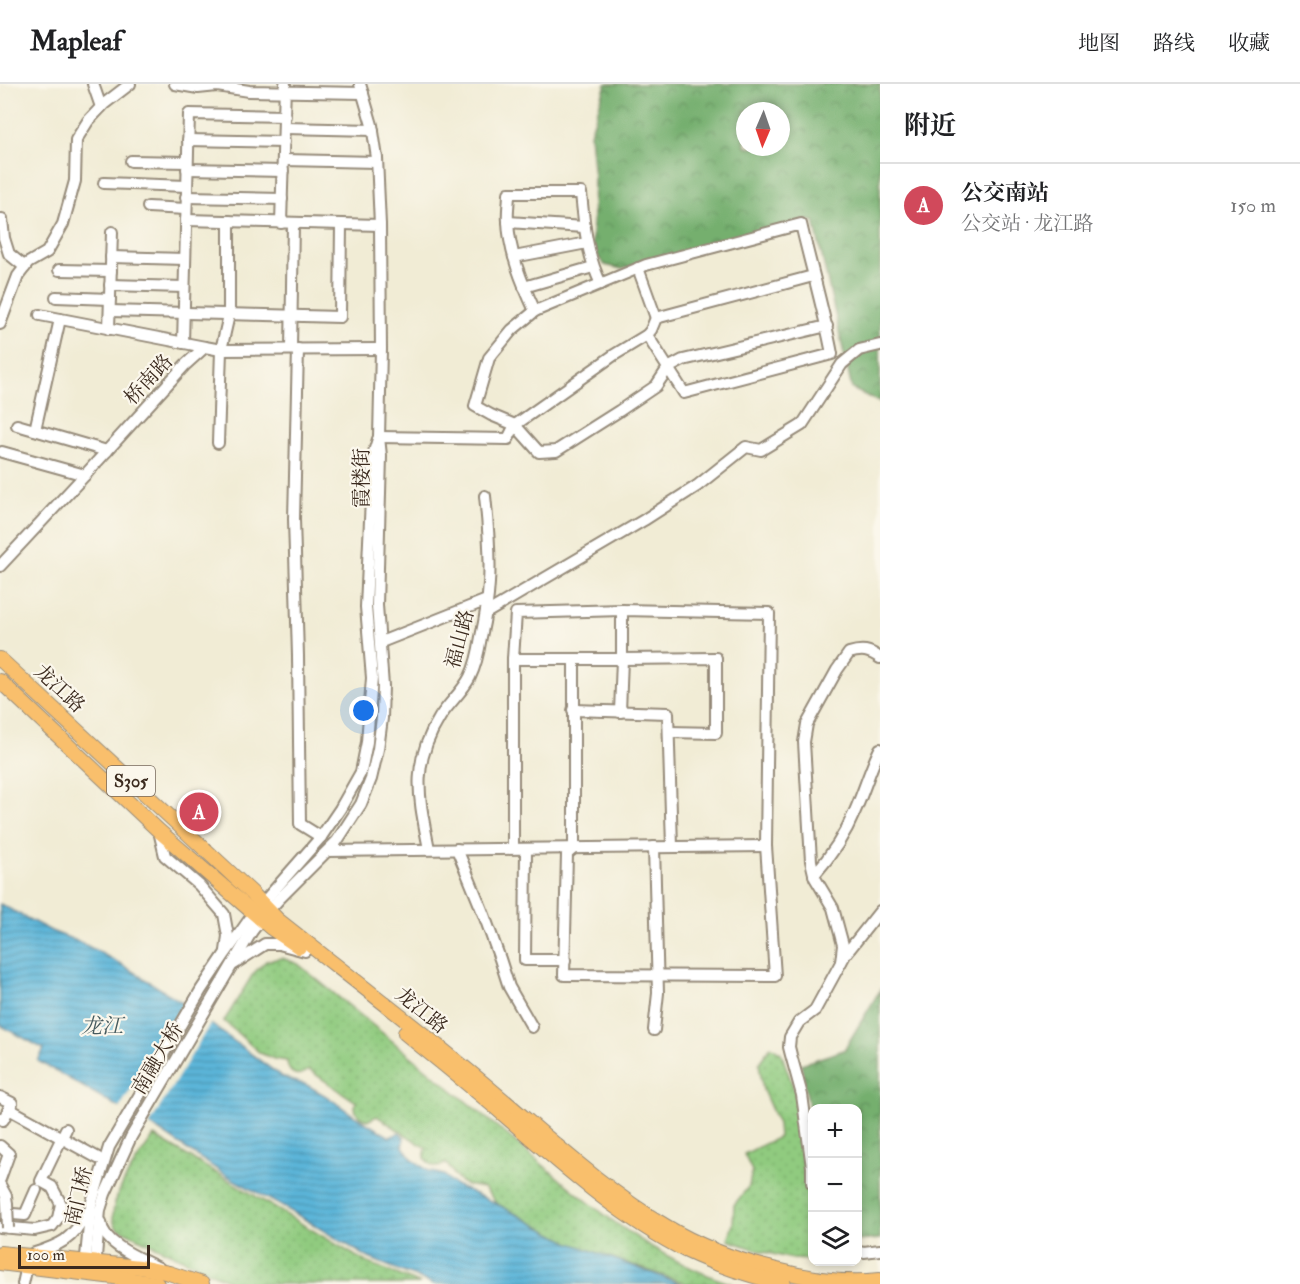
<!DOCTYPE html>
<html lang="zh">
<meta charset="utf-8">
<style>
body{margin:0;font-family:"IM FELL Double Pica","Noto Serif SC",serif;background:#f2f2f2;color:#202124}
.controls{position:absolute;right:18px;bottom:18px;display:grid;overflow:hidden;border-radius:12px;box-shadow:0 3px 9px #0003}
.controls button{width:54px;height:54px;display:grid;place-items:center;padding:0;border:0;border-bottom:2px solid #e0e0e0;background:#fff;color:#202124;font:30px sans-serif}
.compass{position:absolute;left:736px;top:18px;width:54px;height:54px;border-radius:50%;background:#fff;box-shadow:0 3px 9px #0003;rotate:182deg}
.scale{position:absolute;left:18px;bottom:15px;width:132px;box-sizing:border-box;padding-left:6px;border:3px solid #3b2a1e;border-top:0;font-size:16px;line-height:21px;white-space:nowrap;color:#3b2a1e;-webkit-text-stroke:4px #fbf7ec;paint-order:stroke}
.you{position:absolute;left:364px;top:627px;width:21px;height:21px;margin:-15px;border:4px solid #fff;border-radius:50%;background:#1a73e8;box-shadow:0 0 0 9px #1a73e833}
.badge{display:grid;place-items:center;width:39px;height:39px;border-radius:50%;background:#d1495b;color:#fff;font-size:20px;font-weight:700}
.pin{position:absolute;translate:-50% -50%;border:3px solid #fff;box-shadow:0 2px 6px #0006}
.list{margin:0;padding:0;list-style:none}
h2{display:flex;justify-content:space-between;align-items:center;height:78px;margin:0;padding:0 24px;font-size:26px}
h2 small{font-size:20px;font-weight:400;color:#757577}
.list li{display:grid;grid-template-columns:39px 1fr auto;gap:18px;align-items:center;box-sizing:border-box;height:84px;padding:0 24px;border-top:2px solid #e0e0e0}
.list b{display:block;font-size:22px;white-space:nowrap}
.list p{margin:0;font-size:20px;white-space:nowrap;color:#757577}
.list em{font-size:20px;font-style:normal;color:#757577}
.icon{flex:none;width:33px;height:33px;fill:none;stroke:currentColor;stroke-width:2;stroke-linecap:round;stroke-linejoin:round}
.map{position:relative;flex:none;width:880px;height:1200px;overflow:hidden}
header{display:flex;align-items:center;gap:36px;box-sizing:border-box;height:84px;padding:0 30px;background:#fff;border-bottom:2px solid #e0e0e0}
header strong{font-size:28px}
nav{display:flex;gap:33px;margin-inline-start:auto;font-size:21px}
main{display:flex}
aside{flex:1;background:#fff}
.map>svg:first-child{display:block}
</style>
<header>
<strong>Mapleaf</strong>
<nav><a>地图</a><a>路线</a><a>收藏</a></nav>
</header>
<main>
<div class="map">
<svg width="880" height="1200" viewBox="0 0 880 1200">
<defs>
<pattern id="forest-crowns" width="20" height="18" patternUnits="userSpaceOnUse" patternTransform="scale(1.5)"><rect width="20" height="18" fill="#74af6e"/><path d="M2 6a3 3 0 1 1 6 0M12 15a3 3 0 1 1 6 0" fill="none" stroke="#608f5a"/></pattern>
<pattern id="park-dots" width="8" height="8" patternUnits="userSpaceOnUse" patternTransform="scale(1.5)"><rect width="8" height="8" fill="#90cb7f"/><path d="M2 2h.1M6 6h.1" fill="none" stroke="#7dae6d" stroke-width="1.8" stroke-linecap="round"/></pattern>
<pattern id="water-rules" width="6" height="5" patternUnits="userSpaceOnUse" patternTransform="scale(1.5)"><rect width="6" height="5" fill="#5bb5d9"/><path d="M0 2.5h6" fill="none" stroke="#4c93af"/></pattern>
</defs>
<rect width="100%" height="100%" fill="#fbf7ec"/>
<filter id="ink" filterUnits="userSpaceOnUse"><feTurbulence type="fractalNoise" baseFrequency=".0167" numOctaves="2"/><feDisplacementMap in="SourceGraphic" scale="12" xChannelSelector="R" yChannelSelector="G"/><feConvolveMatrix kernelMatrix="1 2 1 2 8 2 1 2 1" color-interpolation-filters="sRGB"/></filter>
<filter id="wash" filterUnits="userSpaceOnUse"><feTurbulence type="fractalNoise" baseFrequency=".008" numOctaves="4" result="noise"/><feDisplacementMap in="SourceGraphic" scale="24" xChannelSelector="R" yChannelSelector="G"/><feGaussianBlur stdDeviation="1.35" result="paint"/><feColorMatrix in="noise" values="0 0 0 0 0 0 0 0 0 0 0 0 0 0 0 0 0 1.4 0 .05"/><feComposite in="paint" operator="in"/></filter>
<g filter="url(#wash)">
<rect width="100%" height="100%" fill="#f1ecd5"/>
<g fill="url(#forest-crowns)" stroke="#586c46" stroke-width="1.5" fill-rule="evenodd">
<path d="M606 0H880V318L852 305 814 137 804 136 622 185 605 181 599 174 592 161 594 94 590 50ZM745 27H781V63H745Z"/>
<path d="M880 906V1155L858 1157V1024H812V1039L801 980 844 966Z"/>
</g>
<g fill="url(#park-dots)" stroke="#667a4e" stroke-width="1.5">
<path d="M282 874 298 880C368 937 437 994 506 1050 577 1109 642 1171 732 1200H687L570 1159 496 1119 490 1111 484 1104 466 1101 458 1096 446 1079 438 1083C428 1081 422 1075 426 1064L377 1032 369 1036C358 1035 353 1027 356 1018L309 986C298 994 288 991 287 977L274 975 260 969 224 937 253 890 266 877Z"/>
<path d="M771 962 781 969 795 1008 806 1072 812 1176 792 1175 757 1166 728 1156 733 1140 734 1121 749 1102 752 1087 744 1070 779 1053 778 1040 763 1006 759 979Z"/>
<path d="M154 1052 366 1178 421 1200H235L117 1144C100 1123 141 1071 154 1052Z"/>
</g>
<path fill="url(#water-rules)" stroke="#4b707c" stroke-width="1.5" d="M0 820 51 847 82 859 119 879 180 917 281 992 292 997 305 1000 326 1012 356 1033 390 1053 399 1049 404 1053 403 1063 413 1076 429 1087 444 1091 455 1101 493 1118 568 1158 681 1200H433L369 1174 296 1130 227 1092 155 1044 38 977 44 965 0 941Z"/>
<path fill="#f1ecd5" d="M185 917 212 937 148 1043 118 1026Z"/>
</g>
<g filter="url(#ink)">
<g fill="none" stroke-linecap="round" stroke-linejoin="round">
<g stroke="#968b7a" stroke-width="14">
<g id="minor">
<path d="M93 0 101 23"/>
<path d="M175 0 198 4 217 2 249 7 363 9"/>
<path d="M285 44 373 46"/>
<path d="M188 56 284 58"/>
<path d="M284 76 377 78"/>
<path d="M131 77 187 78"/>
<path d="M187 85 283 87"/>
<path d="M104 99 187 102"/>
<path d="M186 113 282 115"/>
<path d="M148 123 186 125"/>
<path d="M2 135 4 154 9 170 25 183"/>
<path d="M186 136 380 141"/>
<path d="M508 138 584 143"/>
<path d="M281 139 285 0"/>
<path d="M111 173 185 175"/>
<path d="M514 173 587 159"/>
<path d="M638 184 656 234"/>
<path d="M59 186 111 187"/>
<path d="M110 201 184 203"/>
<path d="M524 203 593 183"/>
<path d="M56 213 110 215"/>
<path d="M110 227 340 233 341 140"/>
<path d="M535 227C522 199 509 168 508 137 507 128 509 118 509 109H581C584 141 587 171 601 200"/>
<path d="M40 231 205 263"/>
<path d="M0 240 18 192 28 179 47 168 63 140 75 97 76 56 88 37 104 20 130 0"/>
<path d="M109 245 112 148"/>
<path d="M647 251 684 309 832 270C824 227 811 183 801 140L646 181 535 227 512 246 489 274 475 322 491 331 515 341 539 368 556 367 619 327 656 302 668 284 683 276 827 242"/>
<path d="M183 259 189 30 285 32"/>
<path d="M291 265 293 139"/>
<path d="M298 265 294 435 298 572 300 740 321 753"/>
<path d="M17 341 107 367"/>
<path d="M35 346 60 235"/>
<path d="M379 353 508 355 515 341 614 271 647 251 651 246 656 234 813 192"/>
<path d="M218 359 221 266 229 231V137"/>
<path d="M2 368 85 391"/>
<path d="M0 482 85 391 185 281 205 263 221 266 381 265"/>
<path d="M486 529 644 436 697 402 746 363 761 366 802 341 842 280 859 266 880 261"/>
<path d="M381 558 487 516"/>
<path d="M513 575H622L716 574V649L669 648"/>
<path d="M573 626 668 629 672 763"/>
<path d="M620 628 622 575V526"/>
<path d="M159 747 165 772 199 801 224 830 228 852 226 867"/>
<path d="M513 764V575L516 529 622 526 769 529 766 762 775 892 564 891 567 770 574 764"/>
<path d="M574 764V575"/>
<path d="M429 765C419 714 410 681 440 633 449 619 463 607 470 593 476 581 479 566 481 553 485 535 488 517 489 499 491 470 488 440 485 412"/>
<path d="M457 765 484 831 500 875 509 903 532 943"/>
<path d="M526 765 525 876H565"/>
<path d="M328 767 766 762"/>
<path d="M814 791C831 772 845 751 855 727 864 707 870 685 880 665"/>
<path d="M841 878 843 861 833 824 815 794 811 777 804 658 807 640 837 586 849 569C862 565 869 566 880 574"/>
<path d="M234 880 265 860H279L305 867"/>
<path d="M654 946 658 909 654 763"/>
<path d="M0 1013 12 1019 3 1036 0 1034"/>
<path d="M9 1025 98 1074"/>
<path d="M0 1062 9 1070 0 1095"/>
<path d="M812 1099V1083L802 1011 791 971 789 963 790 953 799 938 815 926 845 871 880 827"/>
<path d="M0 1101 6 1112 7 1120"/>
<path d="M0 1129 25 1131 36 1106"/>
<path d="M101 1138C102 1160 141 1175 159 1184"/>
<path d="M0 1143 35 1146 52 1142 58 1134 61 1120 52 1103 41 1097 66 1045"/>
<path d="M858 1167 864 1168 880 1166"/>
<path d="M32 1170C60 1161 73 1156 86 1129"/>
<path d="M85 1183 91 1121 109 1063 201 906 225 870 254 829 321 753 340 725 361 688 367 658 372 594 366 523 373 371 378 355"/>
<path d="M95 1184 100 1126 105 1110 131 1053 252 847 261 835 280 814 337 757 361 720 371 695 378 665 382 634 383 602 377 521 381 372 379 353 381 265 380 141 377 74 372 41 360 0"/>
<path d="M23 1200 27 1182"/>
</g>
</g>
<g stroke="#968b7a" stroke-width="16">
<g id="major">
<path d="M0 575 252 809 278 836C350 893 424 949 495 1009 551 1056 603 1105 667 1143 700 1163 739 1177 777 1186 811 1195 844 1200 880 1196"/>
<path d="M0 597 159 747 271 844 299 863"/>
<path d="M405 949C438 976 471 1002 503 1030 560 1079 618 1132 685 1166 716 1181 751 1192 784 1200"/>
<path d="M0 1169 140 1183 169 1189 202 1200"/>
<path d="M0 1179 114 1193 157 1200"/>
</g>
</g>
<use href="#minor" stroke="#fff" stroke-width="10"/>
<use href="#major" stroke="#f9bf6c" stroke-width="14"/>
<g stroke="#968b7a" stroke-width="14" stroke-linecap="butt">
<path id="minor-bridge" d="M7 1120 8 1144"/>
</g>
<use href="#minor-bridge" stroke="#fff" stroke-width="10"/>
</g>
</g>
<g text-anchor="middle" stroke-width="4.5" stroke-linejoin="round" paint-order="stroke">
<rect fill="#fbf7ec" stroke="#75685c" stroke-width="1.5" x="107" y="682" width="48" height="30" rx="4.5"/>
<g font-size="18" font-weight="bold" fill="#3b2a1e">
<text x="131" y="703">S305</text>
</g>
<g font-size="20" fill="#3b2a1e" stroke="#fbf7ec">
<text transform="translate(148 295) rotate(-47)" y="7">桥南路</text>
<text transform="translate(361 394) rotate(-90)" y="7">霞楼街</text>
<text transform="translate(459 555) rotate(-75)" y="7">福山路</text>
<text transform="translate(60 604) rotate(43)" y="7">龙江路</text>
<text transform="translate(422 926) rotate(39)" y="7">龙江路</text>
<text transform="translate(157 974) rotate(-59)" y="7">南融大桥</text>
<text transform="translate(78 1112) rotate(-77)" y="7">南门桥</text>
</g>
<g font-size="21" font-style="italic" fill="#465b5f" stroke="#fbf7ec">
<text x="102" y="949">龙江</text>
</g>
</g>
</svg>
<div class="controls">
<button>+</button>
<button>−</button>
<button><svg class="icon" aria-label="layers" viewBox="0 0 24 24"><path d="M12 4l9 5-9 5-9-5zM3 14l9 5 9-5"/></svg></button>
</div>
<svg class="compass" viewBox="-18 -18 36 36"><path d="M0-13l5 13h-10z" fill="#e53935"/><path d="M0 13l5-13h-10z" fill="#757577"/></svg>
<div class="scale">100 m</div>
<div class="you"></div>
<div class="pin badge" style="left:199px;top:728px">A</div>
</div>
<aside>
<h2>附近<small></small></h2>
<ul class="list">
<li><span class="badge">A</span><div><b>公交南站</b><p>公交站 · 龙江路</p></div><em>150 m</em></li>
</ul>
</aside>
</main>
